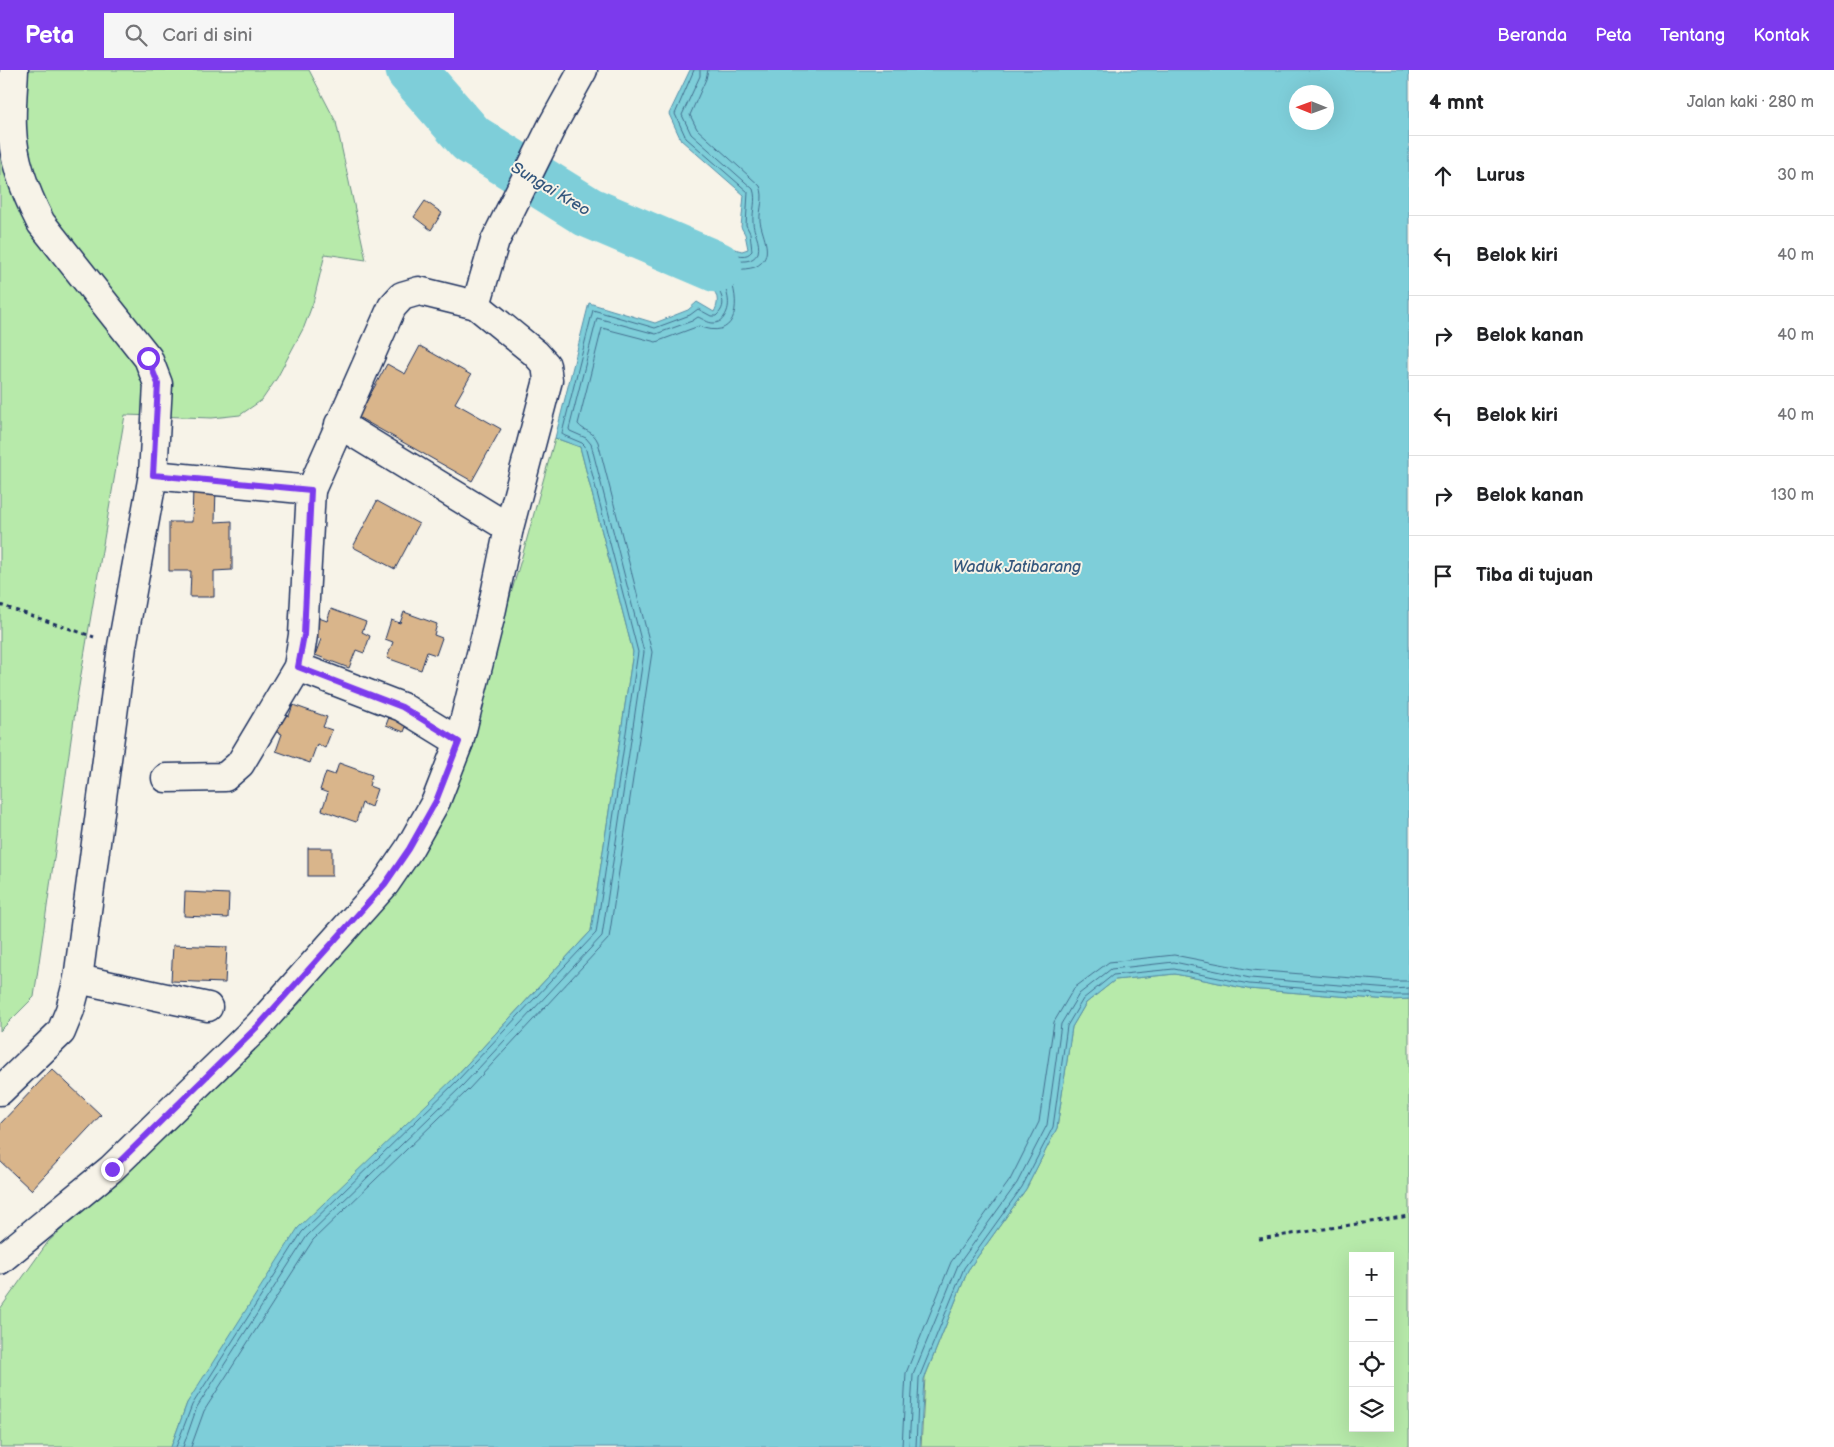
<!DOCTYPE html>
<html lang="id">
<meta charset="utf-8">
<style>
body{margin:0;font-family:"Balsamiq Sans",sans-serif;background:#f6f6f6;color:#202124}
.controls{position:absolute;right:15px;bottom:15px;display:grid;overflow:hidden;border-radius:0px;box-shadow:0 5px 20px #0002}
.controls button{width:45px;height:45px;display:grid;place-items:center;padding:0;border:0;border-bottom:1px solid #e0e0e0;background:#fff;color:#202124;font:25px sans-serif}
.compass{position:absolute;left:1289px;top:15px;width:45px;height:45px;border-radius:50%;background:#fff;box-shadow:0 5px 20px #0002;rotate:271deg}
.stop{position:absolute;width:15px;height:15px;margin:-11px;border:4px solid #7c3aed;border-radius:50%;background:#fff}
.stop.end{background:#7c3aed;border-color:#fff;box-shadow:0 1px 5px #0008}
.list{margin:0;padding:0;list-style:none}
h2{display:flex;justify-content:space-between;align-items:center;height:65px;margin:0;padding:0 20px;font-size:21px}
h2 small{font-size:16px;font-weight:400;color:#757577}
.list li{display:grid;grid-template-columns:32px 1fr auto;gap:15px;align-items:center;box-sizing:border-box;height:80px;padding:0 20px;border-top:1px solid #e0e0e0}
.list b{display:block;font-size:19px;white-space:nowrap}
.list em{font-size:16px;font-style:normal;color:#757577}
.icon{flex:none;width:28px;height:28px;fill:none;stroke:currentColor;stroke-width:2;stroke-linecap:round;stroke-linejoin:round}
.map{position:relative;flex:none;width:1409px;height:1377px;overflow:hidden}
header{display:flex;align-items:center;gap:30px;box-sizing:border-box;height:70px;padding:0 25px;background:#7c3aed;color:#fff}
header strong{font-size:24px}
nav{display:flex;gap:28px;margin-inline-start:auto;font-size:18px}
.search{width:350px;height:45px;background:#f6f6f6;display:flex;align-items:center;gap:12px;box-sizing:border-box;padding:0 18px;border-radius:0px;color:#757577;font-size:19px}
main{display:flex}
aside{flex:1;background:#fff}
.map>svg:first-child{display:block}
</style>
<header>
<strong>Peta</strong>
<div class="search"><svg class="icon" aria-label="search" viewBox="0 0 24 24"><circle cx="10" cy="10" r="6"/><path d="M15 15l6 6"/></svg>Cari di sini</div>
<nav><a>Beranda</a><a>Peta</a><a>Tentang</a><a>Kontak</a></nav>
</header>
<main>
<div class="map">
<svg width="1409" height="1377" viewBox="0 0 1409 1377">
<rect width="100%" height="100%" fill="#f7f3e8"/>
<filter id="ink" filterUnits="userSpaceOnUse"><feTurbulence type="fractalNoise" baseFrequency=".02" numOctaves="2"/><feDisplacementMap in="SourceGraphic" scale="10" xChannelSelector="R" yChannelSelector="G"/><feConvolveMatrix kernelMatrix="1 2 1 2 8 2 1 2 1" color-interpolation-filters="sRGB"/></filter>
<g filter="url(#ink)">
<g fill="#b7eaaa" stroke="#698c84" fill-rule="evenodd">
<path d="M0 0H309L336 52 366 190 325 184 313 233 304 257 277 308 262 330 240 345 212 348 125 345 77 628 34 927 0 961Z"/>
<path d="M555 368 580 377 633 582 591 861 455 1007 187 1333 171 1377H0V1239L48 1172 300 933 454 715 521 490Z"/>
<path d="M1175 904 1248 919 1390 930 1409 929V1377H921L925 1307 968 1200 1026 1119 1057 1058 1072 957 1086 933 1115 910ZM1353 1186H1390V1358H1353Z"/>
</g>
<path fill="#7eced9" stroke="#568ea8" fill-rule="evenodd" d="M690 0H1409V929L1390 930 1248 919 1175 904 1115 910 1086 933 1072 957 1057 1058 1026 1119 968 1200 924 1309 920 1377H171L187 1333 298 1158 455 1007 591 861 633 582 580 377 555 368 589 233 655 253 688 240 697 232 714 242C721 229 716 221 706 211L717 197 727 177 742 181 748 179 745 164 741 157 744 125 681 70 669 44ZM1296 22H1326V52H1296Z"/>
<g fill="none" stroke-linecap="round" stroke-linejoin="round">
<g stroke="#436f8f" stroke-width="1">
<path d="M176 1377 192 1335 302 1162 458 1010 596 863 638 582 585 376 582 373 563 365 562 363 593 240 655 258 690 245 698 239 711 246H716C731 233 717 221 714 209L730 184C738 184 746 189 752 181L750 163 746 155 748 122 686 68 675 44 694 0"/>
<path d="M183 1377 197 1337 307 1166 463 1015 602 866 644 582 591 374 586 368 570 361 569 359 597 248 656 264 692 251 698 247C703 249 708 253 713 253 718 253 722 251 724 247 733 234 726 221 722 208L733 191C743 191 752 193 758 183 761 171 753 162 753 152 752 141 757 130 753 119L691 64 682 45 700 6V0"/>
<path d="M191 1377 204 1341 313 1170 468 1020 609 868 652 582 598 372C593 360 584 362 578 354L602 258 656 272 699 256C735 271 741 237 731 210L736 200C742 199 749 199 755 197 776 187 762 166 760 151 759 139 765 128 760 116L697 59 690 45 706 9 708 0"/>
<path d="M902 1377 906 1303 951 1192 1010 1110 1039 1052 1054 952 1074 918 1109 892 1174 885 1251 900 1391 911H1409"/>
<path d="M909 1377 913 1305 958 1195 1017 1113 1047 1055 1061 954 1079 924 1111 899 1174 892 1250 908 1391 919 1409 918"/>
<path d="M916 1377 919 1308 964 1198 1022 1117 1053 1057 1067 956 1083 929 1113 905 1174 899 1249 914 1390 925H1409"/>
</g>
<path stroke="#7eced9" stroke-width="51" d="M411 0 471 69 588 142 717 197"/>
</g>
<g fill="#d9b58b" stroke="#1b2f5e">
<path d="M425 131 442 143 431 160 414 147Z"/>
<path d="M420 276 471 305 455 333 501 359 472 411 358 347 387 294 405 304Z"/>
<path d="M193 417H216L215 452 232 451V500L214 501V527H190L191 501H169V452H192Z"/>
<path d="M377 431 419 454 395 499 353 477Z"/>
<path d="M331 539 366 552 362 562 370 566 364 583 356 580 349 598 315 585 321 569 312 566 319 548 327 551Z"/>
<path d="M404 542 437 554 434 565 442 568 436 585 427 582 421 600 387 588 393 572 385 569 391 550 400 553Z"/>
<path d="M293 635 327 647 323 657 332 660 325 678 317 674 310 693 276 681 282 664 274 661 280 643 289 646Z"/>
<path d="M391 642 409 649 404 662 386 655Z"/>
<path d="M339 693 372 705 369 716 377 719 371 737 362 733 356 752 322 740 328 723 320 720 326 702 335 705Z"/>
<rect x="308" y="778" width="24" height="28"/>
<path d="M185 822 229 824 228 848 184 846Z"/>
<path d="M173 875 227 877 225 913 171 911Z"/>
<path d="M52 999 101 1045 31 1120 0 1091V1054Z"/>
</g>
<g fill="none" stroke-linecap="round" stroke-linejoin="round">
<g stroke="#1b2f5e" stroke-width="31">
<g id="minor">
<path d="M476 235 495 171 552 56 583 0"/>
<path d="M339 354 509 458"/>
<path d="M311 420 303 565 298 597 402 637 459 672"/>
<path d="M166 708 225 707 240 694 298 597"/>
<path d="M78 909 208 937"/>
<path d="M0 1021 61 962 70 940 78 909 122 576 153 405 158 314 148 288 41 153C26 124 13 90 12 58 11 39 13 19 14 0"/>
<path d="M0 1190 111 1099 259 955 385 814 409 779 436 731 459 672 490 548 509 458 548 310 546 295 535 283 476 235 419 221 402 226 392 237 311 420 153 405"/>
</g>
</g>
<g stroke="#1b2f5e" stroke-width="3" stroke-dasharray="4 4" stroke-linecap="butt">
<path d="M0 535 94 567"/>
<path d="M1259 1169 1409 1146"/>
</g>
<use href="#minor" stroke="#f7f3e8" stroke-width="28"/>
</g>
</g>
<g fill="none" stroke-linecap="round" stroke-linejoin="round" filter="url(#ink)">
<path stroke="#7c3aed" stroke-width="6" d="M112 1099 259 955 385 814 409 779 436 731 459 672 402 637 298 597 304 565 311 420 153 405 158 314 148 288"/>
</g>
<g text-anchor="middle" stroke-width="4" stroke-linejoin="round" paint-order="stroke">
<g font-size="16" font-style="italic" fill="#34577d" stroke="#f7f3e8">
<text transform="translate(551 118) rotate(31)" y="6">Sungai Kreo</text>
<text x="1017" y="502">Waduk Jatibarang</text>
</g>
</g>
</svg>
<div class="controls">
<button>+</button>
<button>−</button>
<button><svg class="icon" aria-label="locate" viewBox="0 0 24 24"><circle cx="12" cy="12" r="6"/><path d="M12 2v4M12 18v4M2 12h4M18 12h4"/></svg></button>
<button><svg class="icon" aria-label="layers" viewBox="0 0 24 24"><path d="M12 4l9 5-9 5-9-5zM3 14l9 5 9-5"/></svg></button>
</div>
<svg class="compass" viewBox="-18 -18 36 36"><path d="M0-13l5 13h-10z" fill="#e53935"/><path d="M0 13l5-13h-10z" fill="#757577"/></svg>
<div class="stop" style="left:148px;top:288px"></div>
<div class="stop end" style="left:112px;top:1099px"></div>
</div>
<aside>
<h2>4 mnt<small>Jalan kaki · 280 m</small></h2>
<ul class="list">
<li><svg class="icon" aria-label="ahead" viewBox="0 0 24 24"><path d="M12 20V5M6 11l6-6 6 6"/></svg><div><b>Lurus</b></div><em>30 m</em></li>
<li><svg class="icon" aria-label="left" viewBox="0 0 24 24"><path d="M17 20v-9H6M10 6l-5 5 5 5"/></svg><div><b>Belok kiri</b></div><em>40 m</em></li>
<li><svg class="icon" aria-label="right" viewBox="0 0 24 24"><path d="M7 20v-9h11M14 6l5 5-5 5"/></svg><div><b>Belok kanan</b></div><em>40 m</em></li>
<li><svg class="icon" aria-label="left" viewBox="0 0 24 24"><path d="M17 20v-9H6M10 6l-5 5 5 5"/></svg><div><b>Belok kiri</b></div><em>40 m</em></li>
<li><svg class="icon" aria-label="right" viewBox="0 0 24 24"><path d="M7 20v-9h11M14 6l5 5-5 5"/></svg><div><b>Belok kanan</b></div><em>130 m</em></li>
<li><svg class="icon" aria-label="arrive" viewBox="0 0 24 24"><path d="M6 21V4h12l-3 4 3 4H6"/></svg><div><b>Tiba di tujuan</b></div></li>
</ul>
</aside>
</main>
